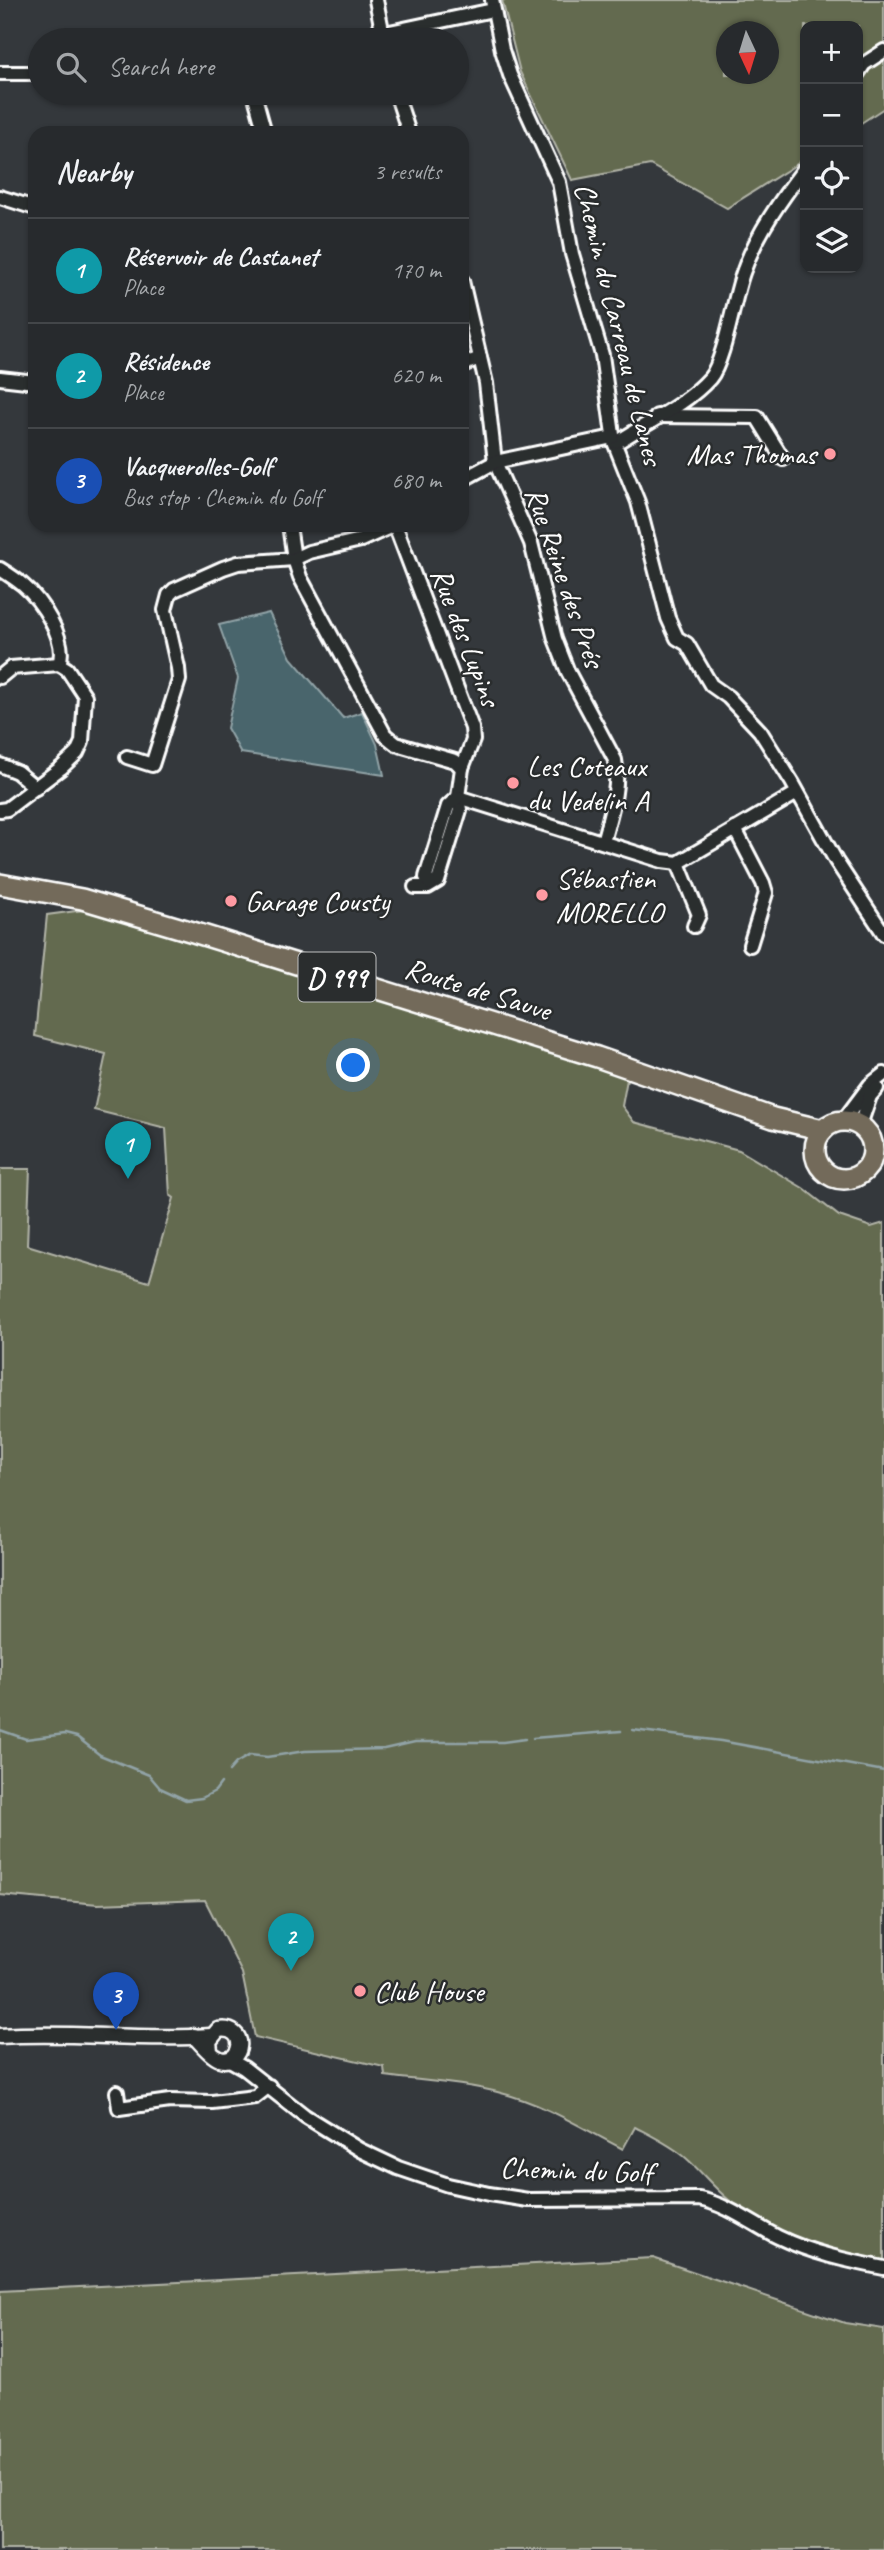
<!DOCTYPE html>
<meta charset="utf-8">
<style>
body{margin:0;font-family:Caveat,sans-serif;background:#2f3235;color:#f1f3f6}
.controls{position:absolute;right:21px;top:21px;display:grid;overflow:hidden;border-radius:14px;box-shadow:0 2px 5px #0004}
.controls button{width:63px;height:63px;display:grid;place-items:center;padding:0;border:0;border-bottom:2px solid #434649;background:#272a2d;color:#f1f3f6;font:35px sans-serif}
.compass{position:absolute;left:716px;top:21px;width:63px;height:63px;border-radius:50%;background:#272a2d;box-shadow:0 2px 5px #0004;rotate:176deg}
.you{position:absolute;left:354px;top:1066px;width:24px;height:24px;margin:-18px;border:5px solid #fff;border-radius:50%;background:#1a73e8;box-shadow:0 0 0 10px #1a73e833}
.badge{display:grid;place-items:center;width:46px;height:46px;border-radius:50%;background:#ff9aa2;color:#fff;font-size:23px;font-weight:700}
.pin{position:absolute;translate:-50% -58px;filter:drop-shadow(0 2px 4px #0008)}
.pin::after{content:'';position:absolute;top:37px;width:24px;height:21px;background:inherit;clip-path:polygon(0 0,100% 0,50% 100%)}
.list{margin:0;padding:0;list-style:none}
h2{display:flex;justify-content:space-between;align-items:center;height:91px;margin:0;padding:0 28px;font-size:30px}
h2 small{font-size:23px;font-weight:400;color:#a4a7aa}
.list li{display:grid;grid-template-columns:46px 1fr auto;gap:21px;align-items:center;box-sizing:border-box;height:105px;padding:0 28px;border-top:2px solid #434649}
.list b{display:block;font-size:26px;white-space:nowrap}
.list p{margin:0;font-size:23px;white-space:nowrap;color:#a4a7aa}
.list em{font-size:23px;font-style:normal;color:#a4a7aa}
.icon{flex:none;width:38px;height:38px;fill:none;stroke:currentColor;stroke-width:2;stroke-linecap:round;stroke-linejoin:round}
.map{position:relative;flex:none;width:884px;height:2550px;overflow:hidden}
.search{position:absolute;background:#272a2d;box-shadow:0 2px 5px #0004;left:28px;top:28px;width:441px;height:77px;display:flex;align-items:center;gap:18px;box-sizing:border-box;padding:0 24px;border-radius:38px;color:#a4a7aa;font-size:26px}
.panel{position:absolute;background:#272a2d;box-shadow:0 2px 5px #0004;left:28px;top:126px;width:441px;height:406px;border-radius:21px}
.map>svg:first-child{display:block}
</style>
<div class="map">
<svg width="884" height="2550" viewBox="0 0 884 2550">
<rect width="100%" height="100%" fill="#34383c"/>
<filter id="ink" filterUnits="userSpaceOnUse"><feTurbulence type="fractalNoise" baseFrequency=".0143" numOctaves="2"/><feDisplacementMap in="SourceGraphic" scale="14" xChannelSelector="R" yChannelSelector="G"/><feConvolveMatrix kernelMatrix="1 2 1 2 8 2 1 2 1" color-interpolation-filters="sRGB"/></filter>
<g filter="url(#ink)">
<g fill="#646a50" stroke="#b2b4a8" stroke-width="2" fill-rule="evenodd">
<path d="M502 0H884V108L858 125V26H805V159L727 208 650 165 572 180 520 72ZM726 32H768V74H726Z"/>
<path d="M91 909 628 1074 622 1106 634 1122 739 1150 803 1188 839 1216 871 1227 884 1223V2261C827 2252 775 2235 729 2200 714 2188 701 2171 686 2158 671 2145 652 2136 635 2127L623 2149C584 2129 545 2104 501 2093 464 2083 423 2081 385 2076L384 2067 255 2037 242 1973 205 1900 98 1904 0 1895V1169H30L27 1245 149 1282 174 1198 170 1195 166 1128 94 1110 106 1054 35 1036 47 915Z"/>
<path d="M653 2258 845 2323 884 2329V2550H0V2291Z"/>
</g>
<path fill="#48656c" stroke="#91a3a7" stroke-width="2" d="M269 613 291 658 343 718 362 712 377 744 384 775 241 753 227 728 238 678 219 625Z"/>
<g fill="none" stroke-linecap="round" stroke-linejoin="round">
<g stroke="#91a3a7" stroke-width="2.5">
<path d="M0 1730 26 1739 65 1734 77 1737 100 1755 149 1775 160 1788 186 1800 202 1798 215 1791 221 1783"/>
<path d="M633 1730 721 1741 884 1771"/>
<path d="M533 1738 621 1731"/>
<path d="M229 1771 236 1763 250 1755 267 1757 305 1751 384 1749 415 1742H503L525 1739"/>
</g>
<g stroke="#fff" stroke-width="18">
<g id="minor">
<path d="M376 0 384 40"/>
<path d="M492 0 502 50 510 75 559 182 572 254 602 355 614 442 638 502 668 618 677 638 687 644 711 685 728 697 760 731 792 782 836 861 884 934"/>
<path d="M352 40 493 10"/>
<path d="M0 73H40"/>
<path d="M858 73 864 64 884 51"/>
<path d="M254 93 265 133"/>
<path d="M396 93 409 133"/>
<path d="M0 197 35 208"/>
<path d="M462 281 486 383 495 462 531 543 555 639 568 672 615 760C620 788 610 815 603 842"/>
<path d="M462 365 480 358"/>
<path d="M0 378 35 382"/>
<path d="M657 416 757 417 783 459"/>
<path d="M614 442 621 440C650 421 687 404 710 378 725 360 734 295 744 270 757 233 781 199 805 168"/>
<path d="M462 480 495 462 613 437"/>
<path d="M289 525 294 559 300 577 385 735 396 744 455 761 462 768 458 797 460 810 438 881 428 887H415"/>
<path d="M395 525 472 728 473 740 462 768"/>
<path d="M0 569C8 574 16 579 23 585 41 600 68 640 59 664L67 669 85 696 82 742 77 753 61 768 7 809 0 810"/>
<path d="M0 677 11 668 59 664"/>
<path d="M127 757 152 765 179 680 178 668 165 610 169 595 174 590 223 568 238 563 294 559 309 552 361 540 394 525"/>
<path d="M0 765 17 772 36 788"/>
<path d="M458 797 662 861 678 863 797 793"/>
<path d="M735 829 763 883 766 893 750 945"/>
<path d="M678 863 699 915 694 926"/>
<path d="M430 884 426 877 448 806 458 797"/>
<path d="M843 1121 870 1085 884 1074"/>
<path d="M860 1125 870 1096 877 1088"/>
<path d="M228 2059 244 2068 305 2116 360 2150 398 2168 448 2185 489 2194 528 2200 699 2199C729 2205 752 2224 778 2237 811 2253 848 2261 884 2268"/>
<path d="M117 2092 119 2108 170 2101 212 2102 255 2097 269 2086"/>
</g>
</g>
<g stroke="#fff" stroke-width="19">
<g id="tertiary">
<path d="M0 2036C70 2031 140 2041 211 2036"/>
<path d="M194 2036C201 2043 211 2056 220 2059 243 2066 249 2025 218 2030L209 2041 210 2051"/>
</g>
</g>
<g stroke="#fff" stroke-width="24">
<g id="primary">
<path d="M0 884 82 899 193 932 597 1057 773 1118 823 1130"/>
<circle cx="844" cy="1150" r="29"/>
</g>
</g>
<use href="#minor" stroke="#2a2d2e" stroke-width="12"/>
<use href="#tertiary" stroke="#2a2d2e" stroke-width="14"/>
<use href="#primary" stroke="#736b5a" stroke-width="19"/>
</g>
</g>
<g fill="#ff9aa2" stroke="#2a2d2e" stroke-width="2.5">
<circle cx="830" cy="454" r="7"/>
<circle cx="513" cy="783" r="7"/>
<circle cx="542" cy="895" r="7"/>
<circle cx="231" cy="901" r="7"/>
<circle cx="360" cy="1991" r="7"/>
</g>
<g text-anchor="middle" stroke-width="5" stroke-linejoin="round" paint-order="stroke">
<rect fill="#2a2d2e" stroke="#bfc0c0" stroke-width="2" x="298.5" y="952.5" width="77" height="49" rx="5"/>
<g font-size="28" font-weight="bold" fill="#fff">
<text x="337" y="987">D 999</text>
</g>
<g font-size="30" fill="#fff" stroke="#2a2d2e">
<text transform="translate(619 324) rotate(76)" y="10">Chemin du Carreau de Lanes</text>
<text transform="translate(565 577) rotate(71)" y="10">Rue Reine des Prés</text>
<text transform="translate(466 637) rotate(69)" y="10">Rue des Lupins</text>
<text transform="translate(478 989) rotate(17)" y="10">Route de Sauve</text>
<text transform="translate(576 2170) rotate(2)" y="10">Chemin du Golf</text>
</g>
<g font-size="30" fill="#fff" stroke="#2a2d2e" text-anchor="start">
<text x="816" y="464" text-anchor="end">Mas Thomas</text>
<text x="527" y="776">Les Coteaux<tspan x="527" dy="34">du Vedelin A</tspan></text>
<text x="556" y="888">Sébastien<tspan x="556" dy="34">MORELLO</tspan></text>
<text x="245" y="911">Garage Cousty</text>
<text x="374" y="2001">Club House</text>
</g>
</g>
</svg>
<div class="controls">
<button>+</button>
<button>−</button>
<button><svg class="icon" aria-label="locate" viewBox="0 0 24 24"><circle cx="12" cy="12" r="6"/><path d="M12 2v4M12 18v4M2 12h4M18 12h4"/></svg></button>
<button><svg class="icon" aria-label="layers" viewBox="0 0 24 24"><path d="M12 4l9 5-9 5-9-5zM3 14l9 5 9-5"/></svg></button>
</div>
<svg class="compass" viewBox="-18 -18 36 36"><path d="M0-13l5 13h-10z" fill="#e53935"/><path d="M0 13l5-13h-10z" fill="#a4a7aa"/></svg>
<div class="you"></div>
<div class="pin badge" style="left:128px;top:1179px;background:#0f9aa8">1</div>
<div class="pin badge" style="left:291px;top:1971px;background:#0f9aa8">2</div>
<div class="pin badge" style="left:116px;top:2030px;background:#1a4fb4">3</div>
<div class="search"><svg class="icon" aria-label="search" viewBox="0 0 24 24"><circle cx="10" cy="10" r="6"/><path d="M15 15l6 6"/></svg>Search here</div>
<section class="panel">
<h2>Nearby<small>3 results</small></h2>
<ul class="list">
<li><span class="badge" style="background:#0f9aa8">1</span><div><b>Réservoir de Castanet</b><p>Place</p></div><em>170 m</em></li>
<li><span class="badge" style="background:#0f9aa8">2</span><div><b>Résidence</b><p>Place</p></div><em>620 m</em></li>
<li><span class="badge" style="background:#1a4fb4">3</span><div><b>Vacquerolles-Golf</b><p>Bus stop · Chemin du Golf</p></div><em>680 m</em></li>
</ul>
</section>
</div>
